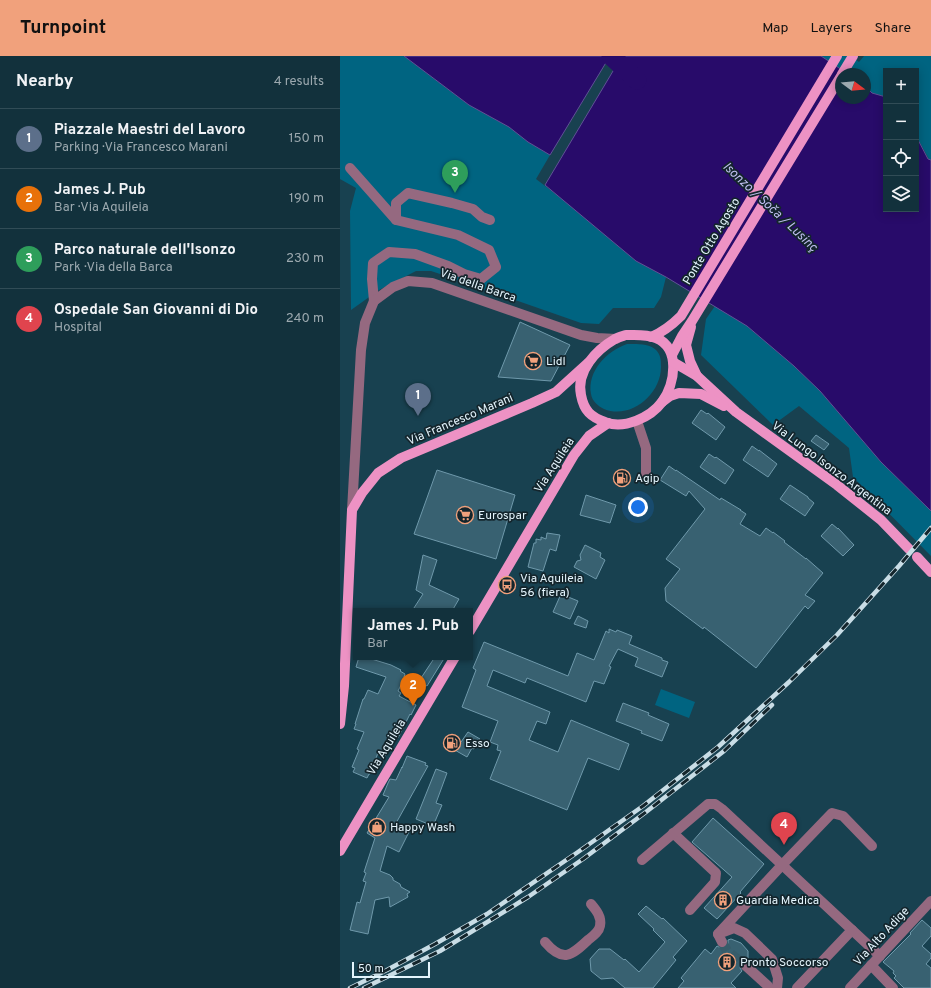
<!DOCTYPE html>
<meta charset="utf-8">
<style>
body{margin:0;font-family:Overpass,sans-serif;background:#1b3943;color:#f1f3f6}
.controls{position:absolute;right:12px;top:12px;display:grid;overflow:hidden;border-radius:0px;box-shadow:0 2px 10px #0003}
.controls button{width:36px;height:36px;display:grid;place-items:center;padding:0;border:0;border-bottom:1px solid #314c56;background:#12313c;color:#f1f3f6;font:20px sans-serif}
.compass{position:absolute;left:495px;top:12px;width:36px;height:36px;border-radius:50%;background:#12313c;box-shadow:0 2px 10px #0003;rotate:106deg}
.scale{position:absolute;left:12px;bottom:10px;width:78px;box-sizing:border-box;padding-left:4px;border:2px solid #e4f5fd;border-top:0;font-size:11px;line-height:14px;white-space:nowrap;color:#e4f5fd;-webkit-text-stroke:3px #14252c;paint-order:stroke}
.you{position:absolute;left:298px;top:451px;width:14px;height:14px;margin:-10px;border:3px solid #fff;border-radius:50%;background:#1a73e8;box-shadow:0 0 0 6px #1a73e833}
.badge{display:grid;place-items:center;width:26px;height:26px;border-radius:50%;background:#f1a17c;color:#fff;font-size:13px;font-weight:700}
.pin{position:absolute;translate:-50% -33px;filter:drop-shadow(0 1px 2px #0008)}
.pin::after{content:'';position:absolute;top:21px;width:14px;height:12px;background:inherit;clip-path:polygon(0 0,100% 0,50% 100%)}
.popup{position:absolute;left:13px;top:552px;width:120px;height:52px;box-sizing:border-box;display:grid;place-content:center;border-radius:0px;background:#12313c;filter:drop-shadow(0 1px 3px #0005);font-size:13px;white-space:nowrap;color:#9ca9af}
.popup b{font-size:15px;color:#f1f3f6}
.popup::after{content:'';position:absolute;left:50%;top:100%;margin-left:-8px;border:8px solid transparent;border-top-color:#12313c}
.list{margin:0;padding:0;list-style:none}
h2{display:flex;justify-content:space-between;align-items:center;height:52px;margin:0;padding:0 16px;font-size:17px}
h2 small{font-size:13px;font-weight:400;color:#9ca9af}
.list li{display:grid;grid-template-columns:26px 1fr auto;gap:12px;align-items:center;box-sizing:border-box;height:60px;padding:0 16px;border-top:1px solid #314c56}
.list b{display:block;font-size:15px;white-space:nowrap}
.list p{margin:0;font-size:13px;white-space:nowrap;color:#9ca9af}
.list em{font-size:13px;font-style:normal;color:#9ca9af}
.icon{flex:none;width:22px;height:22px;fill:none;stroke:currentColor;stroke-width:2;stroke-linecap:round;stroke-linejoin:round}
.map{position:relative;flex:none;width:591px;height:932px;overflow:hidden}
header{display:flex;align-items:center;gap:24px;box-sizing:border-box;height:56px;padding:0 20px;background:#f1a17c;color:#111}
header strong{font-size:19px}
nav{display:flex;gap:22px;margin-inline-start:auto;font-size:14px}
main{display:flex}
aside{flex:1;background:#12313c}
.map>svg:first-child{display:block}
</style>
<header>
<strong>Turnpoint</strong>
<nav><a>Map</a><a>Layers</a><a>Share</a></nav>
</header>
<main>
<aside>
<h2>Nearby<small>4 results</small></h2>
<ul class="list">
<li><span class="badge" style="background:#5c6f8a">1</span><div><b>Piazzale Maestri del Lavoro</b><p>Parking · Via Francesco Marani</p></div><em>150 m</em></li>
<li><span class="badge" style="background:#e8710a">2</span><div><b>James J. Pub</b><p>Bar · Via Aquileia</p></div><em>190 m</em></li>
<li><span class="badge" style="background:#2e9e5b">3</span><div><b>Parco naturale dell'Isonzo</b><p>Park · Via della Barca</p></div><em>230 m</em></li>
<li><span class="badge" style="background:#e0444e">4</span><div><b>Ospedale San Giovanni di Dio</b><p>Hospital</p></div><em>240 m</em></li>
</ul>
</aside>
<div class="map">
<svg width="591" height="932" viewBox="0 0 591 932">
<rect width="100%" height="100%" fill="#184150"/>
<g fill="#006481">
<path d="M0 0H64L129 49 169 71 188 86 210 99 196 123 221 142 296 205 326 221 321 241 314 252H273L259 268 241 267 106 220 91 215H76L39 234 11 254 10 155 16 132 0 123Z"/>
<path d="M481 0H511L519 6 524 0H591V104L589 103 576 80V15H546V41L532 37 525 30V18H508Z"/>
<path d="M375 250 407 270 454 310 480 335 541 406 591 455V500L513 421 509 392 459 350 433 369 361 299 366 263Z"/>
<path d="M287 288C296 288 309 287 316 294 321 299 321 305 321 311 321 338 291 364 264 353 258 350 252 345 251 338 247 315 267 295 287 288Z"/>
<path d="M321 633 355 646 349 662 315 649Z"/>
</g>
<g fill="#280b6a" stroke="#605196">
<path d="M64 0H270L210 99 188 86 169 71 129 49Z"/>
<path d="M282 0H481L508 18H501V42H525V30L532 37 546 41V153H576V80L588 103 591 104V455L541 406 480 335 454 310 407 270 326 221 296 205 205 129Z"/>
</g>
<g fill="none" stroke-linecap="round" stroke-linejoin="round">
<path stroke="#280b6a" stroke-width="19" d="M271 0 297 24"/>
</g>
<g fill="#386171" stroke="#6f99ab">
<path d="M180 266 230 289 211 325 158 321Z"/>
<path d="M361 354 367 358 368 357 385 371 376 384 352 367Z"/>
<path d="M476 379 489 388 484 394 471 385Z"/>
<path d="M412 390 419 395V394L437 408 428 421 403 404Z"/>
<path d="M369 398 375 402 376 401 394 414 385 428 360 411Z"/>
<path d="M329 410 336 415V414L380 444 381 442 401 454H400L406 458 400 468 420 480 426 472 433 477V476L445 485 444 486 466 503V502L483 517 465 539 475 545 468 553 465 550 416 612 364 571 363 573 326 545 325 532 340 513 326 503 365 453 349 435 346 440 320 424Z"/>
<path d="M97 414 175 439 156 503 74 478Z"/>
<path d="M450 429 468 441V442L474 447 465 460 440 443Z"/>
<path d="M246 439 276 449 270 467 240 459Z"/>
<path d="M492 468 498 473V472L514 489 503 500 481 480Z"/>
<path d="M207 477 220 479 216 495 210 493 203 515 188 511 194 487H196V483L201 484V481L206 483Z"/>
<path d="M245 489 261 497 260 501 265 504 256 523 234 511 237 505 241 504 240 499Z"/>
<path d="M83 499 97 504 89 529 119 543 112 555H72L83 538 76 534Z"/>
<path d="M221 538 238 545 230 563 213 556Z"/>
<path d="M238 560 248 565 246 572 234 568Z"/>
<path d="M269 573 276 576 277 574 292 580 289 588 322 602V604L328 606 322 621 295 610 298 602 278 593 269 610 271 611 264 628 254 625 246 646 187 622 185 627 153 614 147 630 210 656 206 668 197 665 189 684 218 696 231 664 289 688 279 714 248 702 227 754 150 723 161 695 157 694 158 689 150 686 158 665 122 651 136 614 133 612 144 586 228 620 237 597 254 604 266 575 269 577Z"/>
<path d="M19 601H25L51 609 61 614 60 615 65 618 64 621H65L58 635 61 637 59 640 76 649 71 659 70 658 58 682 54 680 45 700 38 697 30 718H29L27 722 13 716 15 712 12 711 19 694 17 693 24 676 14 673 16 668H15L23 643H24L28 634 38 638 46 621 16 611Z"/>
<path d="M95 601H105L87 630 79 625Z"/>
<path d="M283 647 309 657 308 659 329 668 322 685 301 677 302 675 276 665Z"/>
<path d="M128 676 140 683 134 693 132 692 127 701 113 693 119 684 121 686Z"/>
<path d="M67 700 86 707 85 709 88 710 55 769 69 776 59 796 47 790 40 815 50 819 53 822V824L60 828 61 831 70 836 67 838 68 841 50 851 49 841 35 844 28 878 10 874 17 846 20 847 26 826 23 825 26 817 24 816 35 782 27 777 49 741 43 739 48 727 50 723 56 724 62 711V712Z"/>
<path d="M96 713 107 717 96 747 102 749 93 770 76 763Z"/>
<path d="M373 762 424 808 400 836 401 837 377 863 364 852 392 821 352 786Z"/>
<path d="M306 850 322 863 323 862 347 885 333 901 336 904 313 932H285L273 922 261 923 251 915 250 903 259 893H270L284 904 285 903 299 916 325 886 313 874 314 873 298 858Z"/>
<path d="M582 864 591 872V880L582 890 591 898V902L586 908 591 912V932H564L554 922 556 920 553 917 554 915 543 906 571 878 570 877Z"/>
<path d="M391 883 401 887 408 895V904H404L401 906 400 912 402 915 391 927 396 932H338L344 925 341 922 365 893 371 898 377 890 381 892H385L388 889V884Z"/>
</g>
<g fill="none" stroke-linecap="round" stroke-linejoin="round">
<path stroke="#375c6a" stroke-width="10" stroke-dasharray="10 5" stroke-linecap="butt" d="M382 886 387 895 406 910"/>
<g stroke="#956980" stroke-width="10">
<path d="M10 112 56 164 118 179 149 194 156 211 141 223 124 218 108 210 75 198 49 196 33 207 32 223 34 245"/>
<path d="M56 164V147L68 137 112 147 133 153 142 161 150 164"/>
<path d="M297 365 306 392V419"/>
<path d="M12 454 21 294 25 267 34 245 53 231 68 225 92 227 241 279 257 282 276 283"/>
<path d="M333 777 376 817 375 826 350 854"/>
<path d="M302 804 368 748H375L382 753 540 900"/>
<path d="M378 878 442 809 492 757 503 760 532 790"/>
<path d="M205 886C223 907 231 900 248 884 253 880 259 876 260 870 262 861 256 854 251 848"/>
<path d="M382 886 378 878 394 872 405 877 432 903 438 922 437 932"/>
<path d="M531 909 553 932"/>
<path d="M406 910 428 930 429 932"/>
<path d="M457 932 512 874"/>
<path d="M510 932 591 845"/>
</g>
<g stroke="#ed92c4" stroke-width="10">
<path d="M502 18 513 0"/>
<path d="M351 271 346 289 350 305 357 320"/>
<path d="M286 279C297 279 306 278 316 282 341 292 335 328 322 346 311 361 284 374 265 366 251 361 244 355 241 339 236 315 256 294 275 283 278 281 283 280 286 279Z"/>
<path d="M311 281C323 276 332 269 341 260L497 0"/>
<path d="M332 299 342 280 352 265 501 20"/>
<path d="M333 306 357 320 396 356 497 429 541 464 569 493"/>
<path d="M322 346 330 340 339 337 361 338 384 350"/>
<path d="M577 501 591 516"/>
<path d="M130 575 234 399 249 380 268 367"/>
<path d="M0 668 4 630 12 454 22 437 38 417 61 402 192 347 216 336 248 307"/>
<path d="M0 795 115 601"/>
</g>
<g stroke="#c9dde6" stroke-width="4.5">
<g id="rail">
<path d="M10 932 47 914 95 888 147 858 238 796 303 750 378 691 449 626 497 579 559 510 591 472"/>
<path d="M24 932 100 895 188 841 243 803 306 756 384 695 432 649"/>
</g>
</g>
<use href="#rail" stroke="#14252c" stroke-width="3" stroke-dasharray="9" stroke-linecap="butt"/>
</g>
<defs>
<g id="supermarket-ring" transform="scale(0.9)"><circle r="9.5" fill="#14252c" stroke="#f1a17c" stroke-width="1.5"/><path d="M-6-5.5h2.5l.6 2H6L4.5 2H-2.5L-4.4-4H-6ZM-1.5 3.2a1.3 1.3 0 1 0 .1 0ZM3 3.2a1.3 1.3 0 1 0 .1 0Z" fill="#f1a17c"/></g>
<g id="fuel-ring" transform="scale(0.9)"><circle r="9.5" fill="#14252c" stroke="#f1a17c" stroke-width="1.5"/><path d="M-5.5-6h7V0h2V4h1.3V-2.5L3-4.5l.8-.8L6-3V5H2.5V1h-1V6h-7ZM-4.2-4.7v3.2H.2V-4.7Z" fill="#f1a17c"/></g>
<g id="bus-ring" transform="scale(0.9)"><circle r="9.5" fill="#14252c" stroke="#f1a17c" stroke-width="1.5"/><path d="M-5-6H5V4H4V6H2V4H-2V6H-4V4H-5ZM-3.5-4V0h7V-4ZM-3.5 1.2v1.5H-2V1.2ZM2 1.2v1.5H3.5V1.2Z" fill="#f1a17c"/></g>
<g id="shop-ring" transform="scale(0.9)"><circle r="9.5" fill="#14252c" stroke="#f1a17c" stroke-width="1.5"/><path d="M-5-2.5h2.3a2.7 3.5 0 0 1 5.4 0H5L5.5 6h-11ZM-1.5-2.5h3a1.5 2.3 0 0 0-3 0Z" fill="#f1a17c"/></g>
<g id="building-ring" transform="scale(0.9)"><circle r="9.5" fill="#14252c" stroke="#f1a17c" stroke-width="1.5"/><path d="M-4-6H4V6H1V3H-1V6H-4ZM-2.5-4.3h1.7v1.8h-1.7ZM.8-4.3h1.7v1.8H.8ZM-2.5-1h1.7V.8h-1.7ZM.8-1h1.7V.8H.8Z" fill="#f1a17c"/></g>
</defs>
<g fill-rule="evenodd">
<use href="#supermarket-ring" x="193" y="305"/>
<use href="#fuel-ring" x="282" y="422"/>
<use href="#supermarket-ring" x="125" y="459"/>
<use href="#bus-ring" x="167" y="529"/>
<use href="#fuel-ring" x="112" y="687"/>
<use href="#shop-ring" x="37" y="771"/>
<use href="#building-ring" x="383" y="844"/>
<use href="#building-ring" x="387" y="906"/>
</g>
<g text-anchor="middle" stroke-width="3.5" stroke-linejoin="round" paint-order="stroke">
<g font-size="12" fill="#e4f5fd" stroke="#14252c">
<text transform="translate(371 185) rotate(-59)" y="4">Ponte Otto Agosto</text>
<text transform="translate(138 229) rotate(19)" y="4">Via della Barca</text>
<text transform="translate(120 363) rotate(-23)" y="4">Via Francesco Marani</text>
<text transform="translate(214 409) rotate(-57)" y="4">Via Aquileia</text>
<text transform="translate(492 412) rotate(37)" y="4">Via Lungo Isonzo Argentina</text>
<text transform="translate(46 691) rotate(-59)" y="4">Via Aquileia</text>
<text transform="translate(541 880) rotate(-47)" y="4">Via Alto Adige</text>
</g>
<g font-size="12" fill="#e4f5fd" stroke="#14252c" text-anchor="start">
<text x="206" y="309">Lidl</text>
<text x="295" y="426">Agip</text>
<text x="138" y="463">Eurospar</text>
<text x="180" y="526">Via Aquileia<tspan x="180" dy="14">56 (fiera)</tspan></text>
<text x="125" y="691">Esso</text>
<text x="50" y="775">Happy Wash</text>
<text x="396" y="848">Guardia Medica</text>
<text x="400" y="910">Pronto Soccorso</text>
</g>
<g font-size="13" font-style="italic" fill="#c0bff1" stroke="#14252c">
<text transform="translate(431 150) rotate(43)" y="5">Isonzo / Soča / Lusinç</text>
</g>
</g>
</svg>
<div class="controls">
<button>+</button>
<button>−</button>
<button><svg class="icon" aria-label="locate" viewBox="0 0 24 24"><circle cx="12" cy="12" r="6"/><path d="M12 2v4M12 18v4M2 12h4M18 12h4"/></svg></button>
<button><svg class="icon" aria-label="layers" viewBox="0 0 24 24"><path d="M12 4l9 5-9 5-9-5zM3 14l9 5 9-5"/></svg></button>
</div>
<svg class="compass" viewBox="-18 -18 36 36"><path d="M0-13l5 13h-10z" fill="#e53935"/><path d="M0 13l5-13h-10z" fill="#9ca9af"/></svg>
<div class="scale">50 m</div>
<div class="you"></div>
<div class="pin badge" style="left:78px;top:360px;background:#5c6f8a">1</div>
<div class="pin badge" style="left:73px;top:650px;background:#e8710a">2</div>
<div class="popup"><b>James J. Pub</b>Bar</div>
<div class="pin badge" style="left:115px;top:137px;background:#2e9e5b">3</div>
<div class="pin badge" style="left:444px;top:789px;background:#e0444e">4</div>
</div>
</main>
